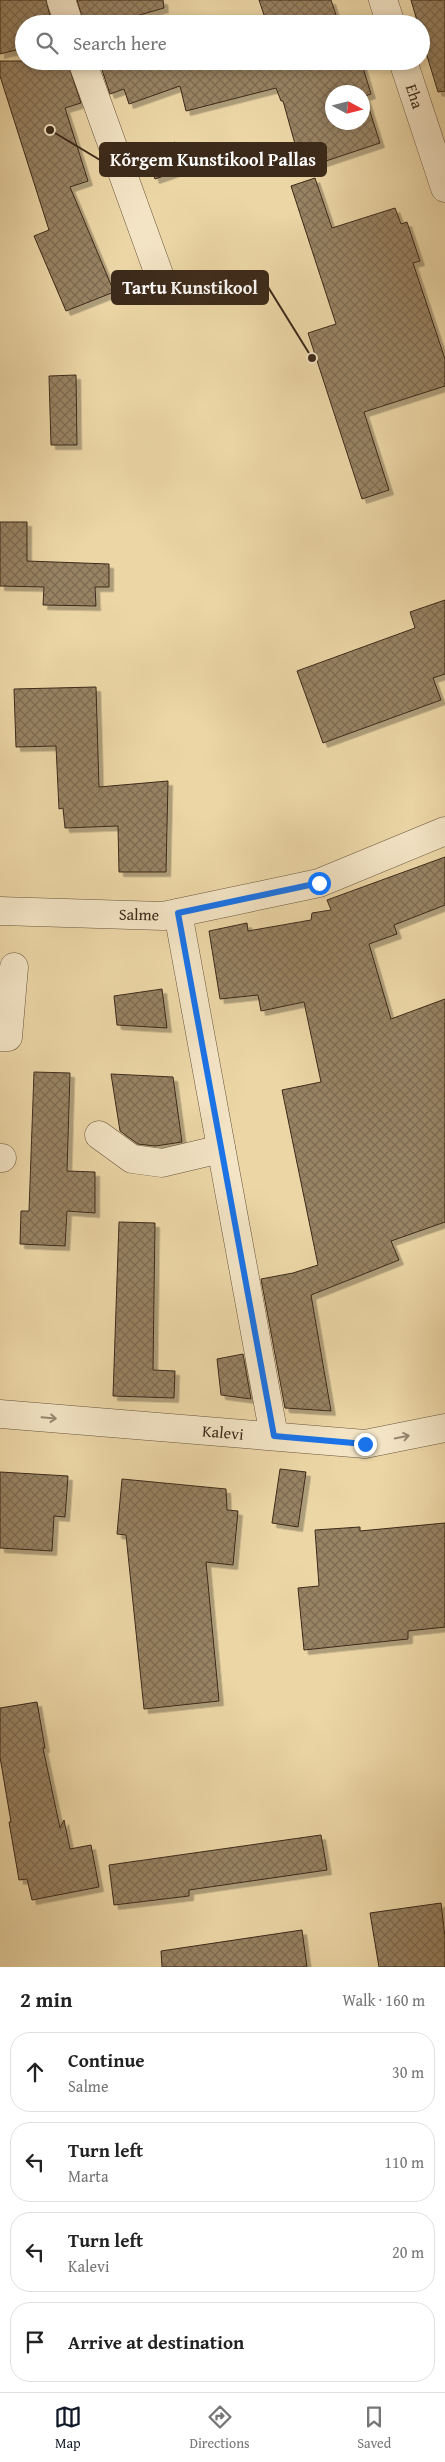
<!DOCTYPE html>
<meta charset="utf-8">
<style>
body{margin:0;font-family:"Gentium Book Plus",serif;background:#f6f6f6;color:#222}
.compass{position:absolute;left:325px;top:85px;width:45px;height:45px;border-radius:50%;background:#fff;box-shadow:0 2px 8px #0003;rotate:97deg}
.stop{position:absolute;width:15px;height:15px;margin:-11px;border:4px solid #1a73e8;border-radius:50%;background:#fff}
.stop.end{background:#1a73e8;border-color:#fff;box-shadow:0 1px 5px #0008}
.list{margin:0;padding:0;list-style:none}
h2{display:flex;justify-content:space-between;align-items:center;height:65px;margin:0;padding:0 20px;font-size:21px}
h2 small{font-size:16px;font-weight:400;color:#767676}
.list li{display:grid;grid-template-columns:32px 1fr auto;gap:15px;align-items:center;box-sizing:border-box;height:80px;margin:0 10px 10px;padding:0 10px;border:1px solid #e0e0e0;border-radius:20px}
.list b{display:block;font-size:19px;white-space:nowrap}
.list p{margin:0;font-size:16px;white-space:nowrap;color:#767676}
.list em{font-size:16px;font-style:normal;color:#767676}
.icon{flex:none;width:28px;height:28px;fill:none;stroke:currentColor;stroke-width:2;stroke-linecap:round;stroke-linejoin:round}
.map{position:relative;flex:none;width:445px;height:1967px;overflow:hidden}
.search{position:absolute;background:#fff;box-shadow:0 2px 8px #0003;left:15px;right:15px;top:15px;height:55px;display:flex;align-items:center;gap:12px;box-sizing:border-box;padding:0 18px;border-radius:28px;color:#767676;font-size:19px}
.sheet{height:425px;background:#fff}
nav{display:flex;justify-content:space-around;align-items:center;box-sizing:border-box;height:70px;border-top:1px solid #e0e0e0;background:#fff;font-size:14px;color:#767676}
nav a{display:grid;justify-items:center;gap:2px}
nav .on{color:#111827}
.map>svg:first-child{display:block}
</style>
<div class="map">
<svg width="445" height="1967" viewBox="0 0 445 1967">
<defs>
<pattern id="building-cross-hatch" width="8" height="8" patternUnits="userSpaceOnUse" patternTransform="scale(1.25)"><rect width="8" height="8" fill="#988363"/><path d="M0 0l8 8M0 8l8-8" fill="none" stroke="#7d6b51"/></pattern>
<filter id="shadow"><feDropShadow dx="4.5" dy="4.5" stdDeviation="0" flood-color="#0004"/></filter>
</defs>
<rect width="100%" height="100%" fill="#ecd6a6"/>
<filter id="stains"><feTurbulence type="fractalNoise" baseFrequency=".004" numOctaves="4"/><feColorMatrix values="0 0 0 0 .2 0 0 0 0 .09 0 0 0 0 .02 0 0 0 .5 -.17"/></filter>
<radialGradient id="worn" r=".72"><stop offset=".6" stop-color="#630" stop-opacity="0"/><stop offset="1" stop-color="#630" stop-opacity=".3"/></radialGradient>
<g fill="url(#building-cross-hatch)" stroke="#3c2a1a" fill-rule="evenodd" filter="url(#shadow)">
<path d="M0 0H46L52 24H24V48L0 54Z"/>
<path d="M77 0H163L164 8 108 24H84Z"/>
<path d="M259 0H331L339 24H267Z"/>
<path d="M411 0H445V91L438 92 421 36V24H418Z"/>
<path d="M0 61H67L81 103 65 108 88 181 70 187 114 292 66 311 34 236 49 230 0 76Z"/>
<path d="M99 61H361L371 94 365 96 380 143 302 169 283 101H281L276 88 186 111 180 86 129 104 124 89 110 94ZM332 92H362V122H332Z"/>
<path d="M175 142 184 169 155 179 146 153Z"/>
<path d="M315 178 332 228 395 208 401 224 407 222 420 261 413 263 445 359V386L364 412 389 490 362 499 308 333 336 324 291 186Z"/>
<path d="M76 375 77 445H51L49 376Z"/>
<path d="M0 522H27V561L109 564V587H95L96 606 43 605 44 587 0 586Z"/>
<path d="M445 600V674L433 678 441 700 323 743 297 671 415 628 410 612Z"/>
<path d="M96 687 99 787 168 781 166 872H119L118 826 65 828 63 808 59 809 56 746 16 747 14 689Z"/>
<path d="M445 857V905L394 925 397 934 369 944 391 1019 445 999V1222L391 1241 399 1260 311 1295 331 1411 285 1408 261 1279 293 1273 318 1265 282 1090 321 1082 304 1002 261 1011 258 995 220 999 209 931 247 923 248 931 311 920 312 913 331 910 327 900Z"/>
<path d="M162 989 167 1028 117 1025 114 996Z"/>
<path d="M34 1072 70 1073 67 1171 95 1172V1213L67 1211 65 1246 20 1244 21 1211H29Z"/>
<path d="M111 1074 173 1077 182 1142 155 1146 138 1144 120 1131Z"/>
<path d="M119 1222 155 1223 153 1370 175 1371 174 1398 113 1396Z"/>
<path d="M243 1354 251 1399 221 1395 217 1359Z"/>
<path d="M280 1469 306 1472 298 1527 272 1523Z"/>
<path d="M0 1472 68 1476 65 1517 54 1516 52 1551 0 1548Z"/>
<path d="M122 1479 226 1489 227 1510 238 1511 233 1565 206 1562 219 1701 144 1709 126 1535 117 1534Z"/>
<path d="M445 1523V1627L408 1631V1639L304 1650 298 1588 319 1586 315 1530 360 1527V1531Z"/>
<path d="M37 1702 45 1748H43L60 1828 64 1820 70 1849 91 1845 99 1887 32 1900 27 1879 19 1880 9 1822H11L0 1757V1708Z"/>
<path d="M321 1835 327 1870 189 1890V1896L114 1905 109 1865Z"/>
<path d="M441 1903 445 1937V1967H379L370 1913Z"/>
<path d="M302 1930 307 1967H162L161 1951Z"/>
</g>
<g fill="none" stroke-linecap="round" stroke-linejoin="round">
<g stroke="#68553d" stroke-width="29">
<g id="minor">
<path d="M61 0 69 24"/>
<path d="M383 0 391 24"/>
<path d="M82 61 160 277"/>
<path d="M403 61 445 188"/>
<path d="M0 911 163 916 319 883 445 831"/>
<path d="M178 913 274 1436"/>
<path d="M0 1037H8L14 967"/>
<path d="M99 1135 132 1159 162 1163 221 1149"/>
<path d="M0 1158H2"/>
<path d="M0 1414 365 1444 445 1428"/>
</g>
</g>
<use href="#minor" stroke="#f3e4c5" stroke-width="28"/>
</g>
<defs><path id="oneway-shaft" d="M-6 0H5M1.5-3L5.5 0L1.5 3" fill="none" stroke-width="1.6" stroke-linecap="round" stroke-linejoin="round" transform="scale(1.25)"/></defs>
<g stroke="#988770">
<use href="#oneway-shaft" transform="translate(49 1418) rotate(5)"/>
<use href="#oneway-shaft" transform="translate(402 1437) rotate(-11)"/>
</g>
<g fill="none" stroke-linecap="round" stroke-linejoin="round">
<path stroke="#1a73e8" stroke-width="6" d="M319 883 178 913 274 1436 365 1444"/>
</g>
<g text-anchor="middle" stroke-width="4" stroke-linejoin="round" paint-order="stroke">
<g font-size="16" fill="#3c2a1a" stroke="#f3e4c5">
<text transform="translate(415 96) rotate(72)" y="6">Eha</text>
<text transform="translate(139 914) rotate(1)" y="6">Salme</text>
<text transform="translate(223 1432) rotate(5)" y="6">Kalevi</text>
</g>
</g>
<path fill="none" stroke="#3c2a1a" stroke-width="2" d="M50 130L100 160M312 358L268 287"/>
<g fill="#3c2a1a" stroke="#f3e4c5" stroke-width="2">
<circle cx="50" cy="130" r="5"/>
<circle cx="312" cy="358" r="5"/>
</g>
<g fill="#3c2a1a" stroke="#3c2a1a" stroke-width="2">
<rect x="100" y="143" width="226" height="33" rx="5"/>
<rect x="112" y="271" width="156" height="33" rx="5"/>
</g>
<g font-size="18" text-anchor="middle" font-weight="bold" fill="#fff">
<text x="213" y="166">Kõrgem Kunstikool Pallas</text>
<text x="190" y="294">Tartu Kunstikool</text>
</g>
<rect width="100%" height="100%" filter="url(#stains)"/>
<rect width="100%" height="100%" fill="url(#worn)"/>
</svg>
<svg class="compass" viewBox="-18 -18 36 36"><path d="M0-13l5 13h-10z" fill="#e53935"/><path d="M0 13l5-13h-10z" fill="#767676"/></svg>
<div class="stop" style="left:319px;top:883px"></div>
<div class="stop end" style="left:365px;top:1444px"></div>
<div class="search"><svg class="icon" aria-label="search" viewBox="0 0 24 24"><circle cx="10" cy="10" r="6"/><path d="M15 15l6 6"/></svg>Search here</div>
</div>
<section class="sheet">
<h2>2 min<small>Walk · 160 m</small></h2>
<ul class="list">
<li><svg class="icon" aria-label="ahead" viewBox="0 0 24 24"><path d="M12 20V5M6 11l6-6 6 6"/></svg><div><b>Continue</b><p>Salme</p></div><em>30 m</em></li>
<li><svg class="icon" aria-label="left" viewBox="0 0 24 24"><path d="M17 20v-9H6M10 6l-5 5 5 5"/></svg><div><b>Turn left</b><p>Marta</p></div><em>110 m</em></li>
<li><svg class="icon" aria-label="left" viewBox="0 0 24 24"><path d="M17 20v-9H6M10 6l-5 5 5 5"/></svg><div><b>Turn left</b><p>Kalevi</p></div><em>20 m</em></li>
<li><svg class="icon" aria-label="arrive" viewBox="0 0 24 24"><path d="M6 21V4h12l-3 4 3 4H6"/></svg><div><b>Arrive at destination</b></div></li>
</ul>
</section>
<nav>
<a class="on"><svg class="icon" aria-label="map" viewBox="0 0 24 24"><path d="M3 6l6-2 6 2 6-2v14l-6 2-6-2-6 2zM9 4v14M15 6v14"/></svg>Map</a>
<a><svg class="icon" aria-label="directions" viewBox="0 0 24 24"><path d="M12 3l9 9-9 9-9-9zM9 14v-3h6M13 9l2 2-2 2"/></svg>Directions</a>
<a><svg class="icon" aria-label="saved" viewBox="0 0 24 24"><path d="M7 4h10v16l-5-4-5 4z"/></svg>Saved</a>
</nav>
